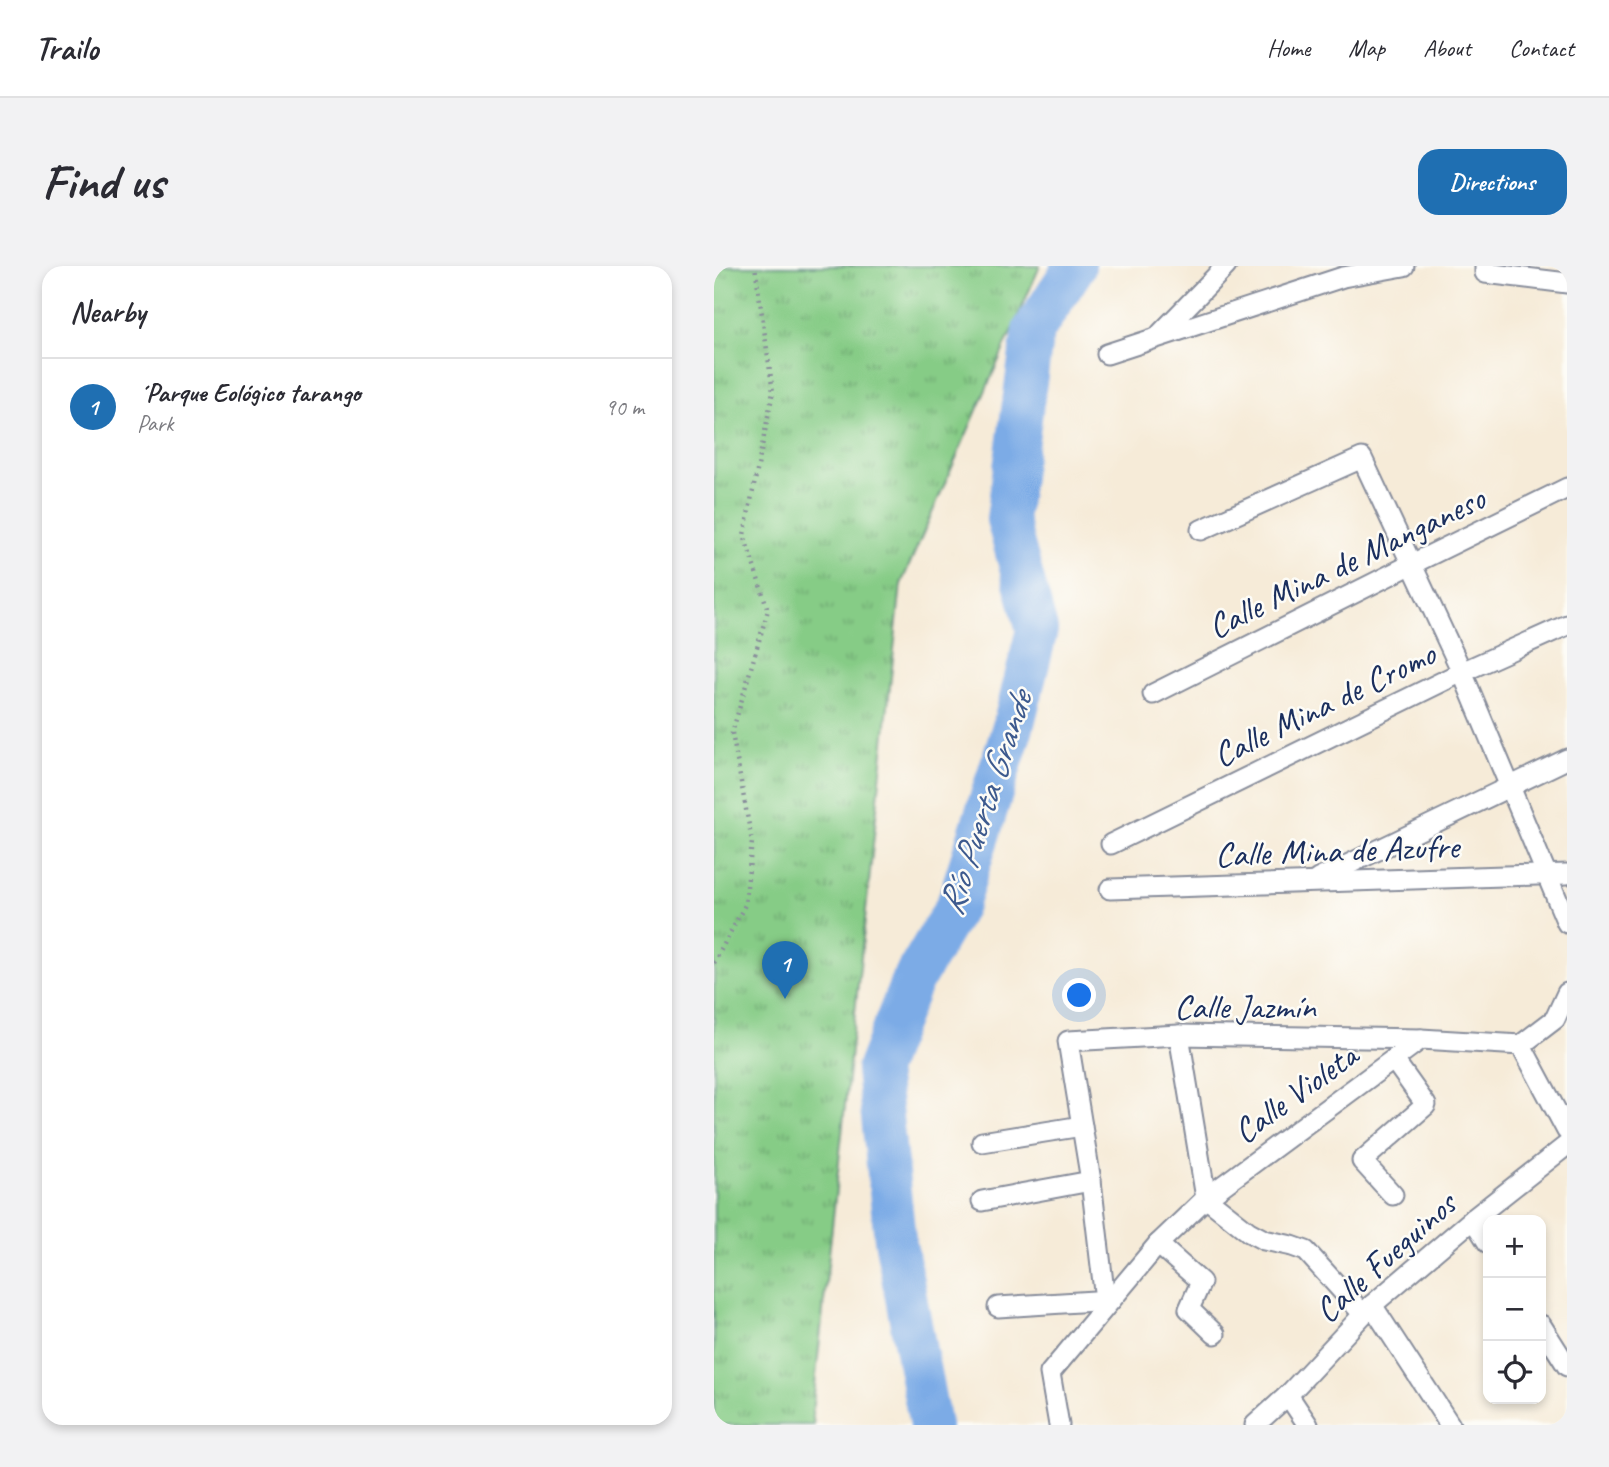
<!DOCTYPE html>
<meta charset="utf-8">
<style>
body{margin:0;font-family:Caveat,sans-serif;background:#f2f2f3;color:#2b2b33}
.controls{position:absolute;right:21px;bottom:21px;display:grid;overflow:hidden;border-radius:14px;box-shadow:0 4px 10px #0003}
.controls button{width:63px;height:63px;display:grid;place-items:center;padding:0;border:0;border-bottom:2px solid #e1e1e2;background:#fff;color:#2b2b33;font:35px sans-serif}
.you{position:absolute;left:366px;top:730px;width:24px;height:24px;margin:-18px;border:5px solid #fff;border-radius:50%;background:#1a73e8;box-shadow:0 0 0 10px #1a73e833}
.badge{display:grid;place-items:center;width:46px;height:46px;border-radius:50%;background:#1f6fb2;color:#fff;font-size:23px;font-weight:700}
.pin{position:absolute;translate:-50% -58px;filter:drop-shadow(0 2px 4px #0008)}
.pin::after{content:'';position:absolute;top:37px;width:24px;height:21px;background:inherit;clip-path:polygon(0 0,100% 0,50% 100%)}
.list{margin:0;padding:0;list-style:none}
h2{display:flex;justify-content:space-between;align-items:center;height:91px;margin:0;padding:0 28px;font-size:30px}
h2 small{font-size:23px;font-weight:400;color:#7c7c81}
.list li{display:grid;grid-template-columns:46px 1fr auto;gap:21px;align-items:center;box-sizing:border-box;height:98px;padding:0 28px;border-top:2px solid #e1e1e2}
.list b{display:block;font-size:26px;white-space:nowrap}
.list p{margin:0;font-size:23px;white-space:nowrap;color:#7c7c81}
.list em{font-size:23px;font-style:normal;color:#7c7c81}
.icon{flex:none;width:38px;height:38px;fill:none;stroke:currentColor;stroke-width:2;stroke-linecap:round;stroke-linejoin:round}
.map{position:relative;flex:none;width:853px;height:1159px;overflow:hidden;border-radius:21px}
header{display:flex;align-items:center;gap:42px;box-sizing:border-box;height:98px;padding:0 35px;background:#fff;border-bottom:2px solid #e1e1e2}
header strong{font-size:33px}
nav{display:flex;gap:38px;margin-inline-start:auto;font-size:24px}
.intro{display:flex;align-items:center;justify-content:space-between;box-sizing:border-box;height:168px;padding:0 42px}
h1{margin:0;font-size:49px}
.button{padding:18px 32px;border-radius:21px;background:#1f6fb2;color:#fff;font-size:24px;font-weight:700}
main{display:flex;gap:42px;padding:0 42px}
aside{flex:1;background:#fff;border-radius:21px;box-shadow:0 4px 10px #0003}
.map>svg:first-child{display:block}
</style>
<header>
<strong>Trailo</strong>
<nav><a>Home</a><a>Map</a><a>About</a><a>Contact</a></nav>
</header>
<div class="intro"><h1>Find us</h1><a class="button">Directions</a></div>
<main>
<aside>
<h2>Nearby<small></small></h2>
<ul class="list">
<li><span class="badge">1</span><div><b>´Parque Eológico tarango</b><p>Park</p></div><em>90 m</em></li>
</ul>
</aside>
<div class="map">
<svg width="853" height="1159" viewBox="0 0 853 1159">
<defs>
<pattern id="park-tufts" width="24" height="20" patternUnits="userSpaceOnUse" patternTransform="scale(1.75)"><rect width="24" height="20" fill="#86cc86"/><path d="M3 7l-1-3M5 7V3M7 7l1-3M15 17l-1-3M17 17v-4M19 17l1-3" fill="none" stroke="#6da671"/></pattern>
</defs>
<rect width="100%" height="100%" fill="#fdfcf7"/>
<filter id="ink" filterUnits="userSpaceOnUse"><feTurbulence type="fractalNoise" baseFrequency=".0143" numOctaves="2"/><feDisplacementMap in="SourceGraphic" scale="14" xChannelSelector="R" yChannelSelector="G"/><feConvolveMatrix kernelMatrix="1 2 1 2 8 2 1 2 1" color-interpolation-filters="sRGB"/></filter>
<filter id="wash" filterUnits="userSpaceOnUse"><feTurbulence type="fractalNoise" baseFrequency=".00686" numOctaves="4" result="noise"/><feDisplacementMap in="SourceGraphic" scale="28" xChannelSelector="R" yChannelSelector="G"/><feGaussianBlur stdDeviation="1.57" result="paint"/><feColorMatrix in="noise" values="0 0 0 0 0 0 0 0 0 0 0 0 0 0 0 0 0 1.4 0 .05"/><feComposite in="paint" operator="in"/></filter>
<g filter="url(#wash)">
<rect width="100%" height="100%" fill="#f6ebd8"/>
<path fill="url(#park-tufts)" stroke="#507e72" stroke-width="2" d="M0 0H326L187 318 98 1147 100 1159H0Z"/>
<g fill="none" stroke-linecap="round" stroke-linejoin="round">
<path stroke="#7babe6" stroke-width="42" d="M216 1159 181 973 163 804 197 717 243 639 300 457 323 364 293 253 319 65 361 0"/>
</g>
</g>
<g filter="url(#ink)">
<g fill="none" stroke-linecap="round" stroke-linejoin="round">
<g stroke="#888d9b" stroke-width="23">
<g id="minor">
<path d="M771 0V7L853 17"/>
<path d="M447 67 512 0"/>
<path d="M393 88 629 11 690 0"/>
<path d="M487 264 648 192 748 406 853 657"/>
<path d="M439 428 698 298 853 222"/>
<path d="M397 578 748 406 853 359"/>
<path d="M604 613 853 493"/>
<path d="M396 623 853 608"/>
<path d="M465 769 492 932"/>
<path d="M807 779 853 865"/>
<path d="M807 779 841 753 853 727"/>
<path d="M268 876 368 860"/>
<path d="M679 929 648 895 712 839 680 794"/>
<path d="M492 932 535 966 550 974 578 980 592 985 649 1048"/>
<path d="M268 935 377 915"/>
<path d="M759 953 774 977"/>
<path d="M444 978 487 1016 475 1043 501 1068"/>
<path d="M391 1034 377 915 354 775 465 769 707 773 807 779"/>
<path d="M658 1039 736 1159"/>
<path d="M284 1041 397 1034"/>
<path d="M827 1059 853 1100"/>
<path d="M574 1129 594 1159"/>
<path d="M345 1159 336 1107 444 978 492 932 707 773"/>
<path d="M541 1159 574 1129 658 1039 759 953 853 879"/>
</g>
</g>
<path stroke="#888d9b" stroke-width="4.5" stroke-dasharray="2 5" stroke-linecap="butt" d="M0 697 31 639 38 576 18 467 54 344 30 269 59 126 41 0"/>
<use href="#minor" stroke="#fff" stroke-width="19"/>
</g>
</g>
<g text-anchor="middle" stroke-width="5" stroke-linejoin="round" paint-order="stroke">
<g font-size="35" fill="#1b2f5e" stroke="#fdfcf7">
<text transform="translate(632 296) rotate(-26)" y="12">Calle Mina de Manganeso</text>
<text transform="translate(610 438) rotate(-26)" y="12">Calle Mina de Cromo</text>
<text transform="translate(623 584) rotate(-2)" y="12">Calle Mina de Azufre</text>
<text x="531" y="752">Calle Jazmín</text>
<text transform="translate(581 827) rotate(-36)" y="12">Calle Violeta</text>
<text transform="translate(671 991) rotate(-42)" y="12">Calle Fueguinos</text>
</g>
<g font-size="37" font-style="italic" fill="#3d5a8e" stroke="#fdfcf7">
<text transform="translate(270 537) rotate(-72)" y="13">Río Puerta Grande</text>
</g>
</g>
</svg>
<div class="controls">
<button>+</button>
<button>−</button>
<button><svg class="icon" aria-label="locate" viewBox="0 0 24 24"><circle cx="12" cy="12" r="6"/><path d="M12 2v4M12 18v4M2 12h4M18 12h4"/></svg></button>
</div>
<div class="you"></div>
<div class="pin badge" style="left:71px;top:733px">1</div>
</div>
</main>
